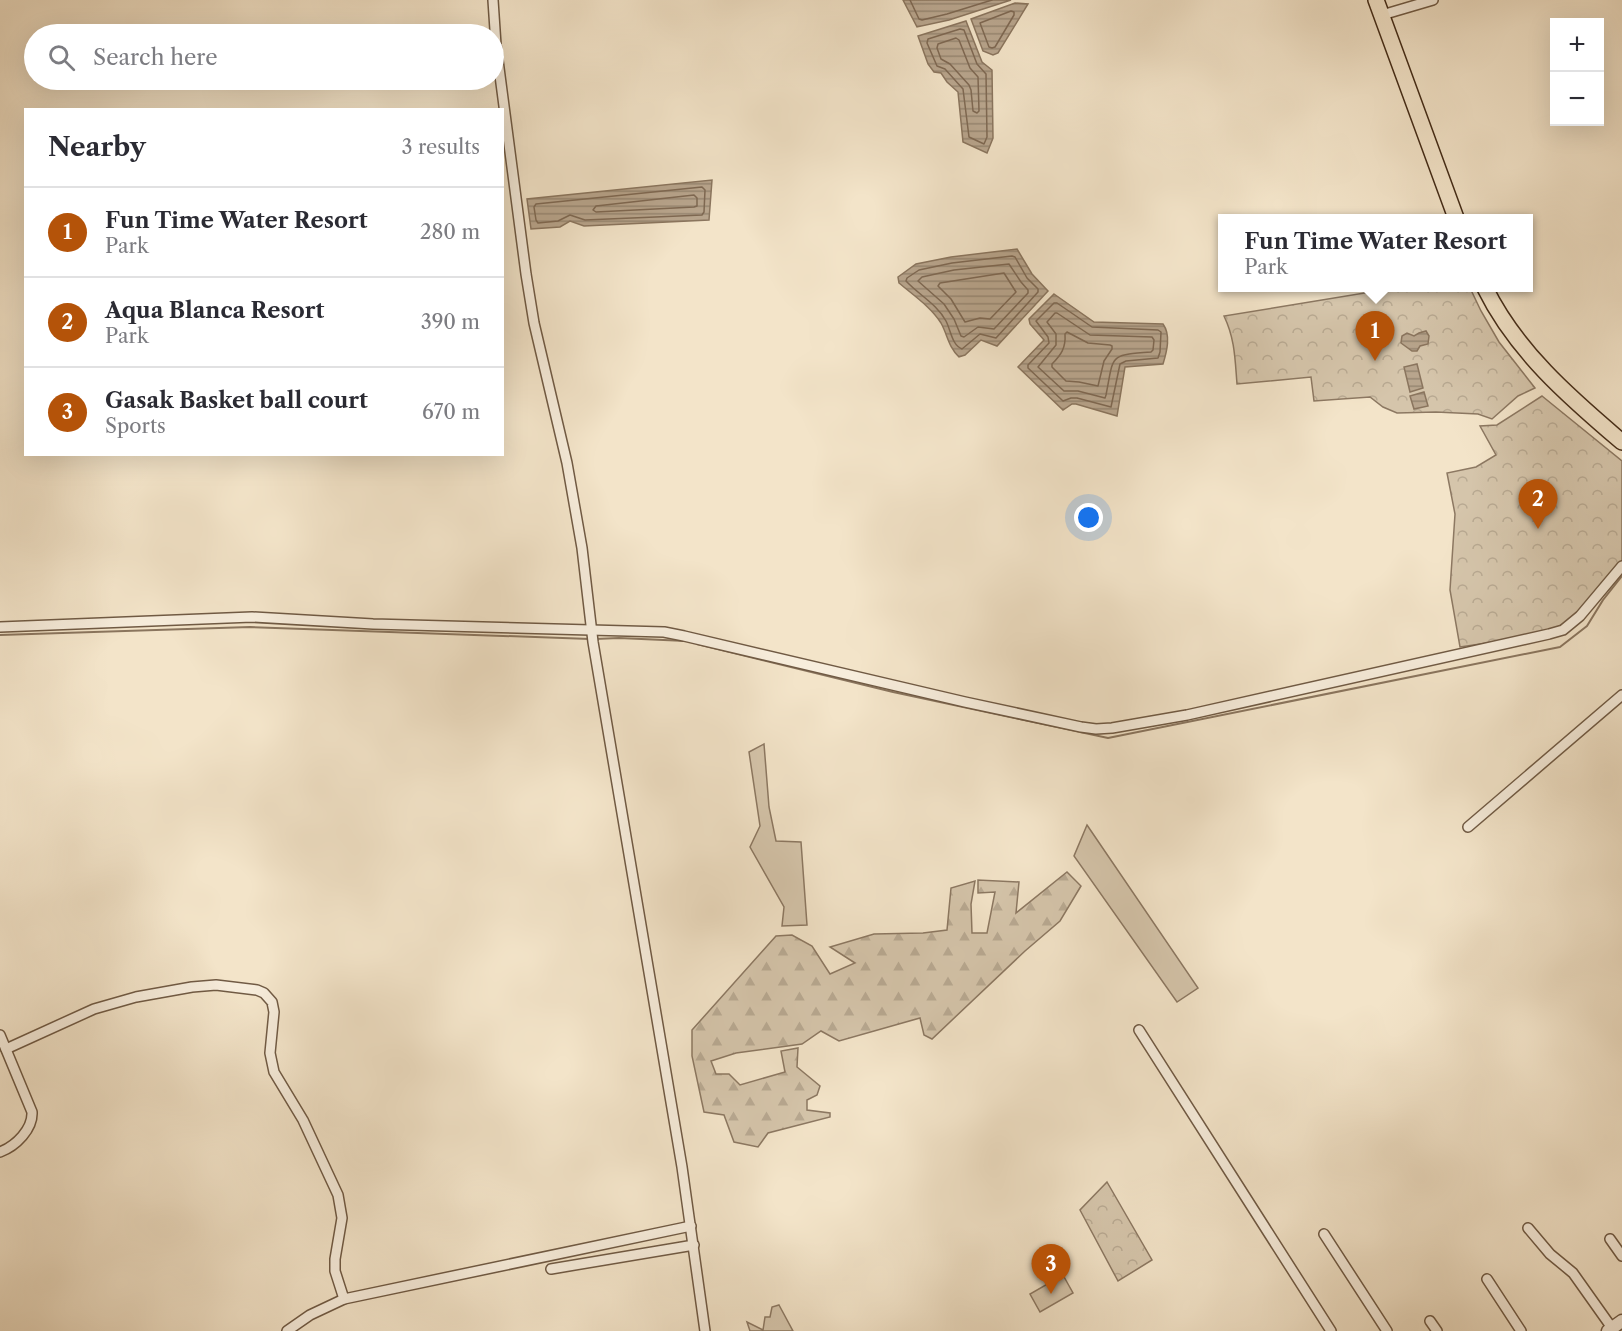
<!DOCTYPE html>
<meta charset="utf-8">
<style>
body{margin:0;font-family:"Libre Caslon Text",serif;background:#f7f7f7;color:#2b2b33}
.controls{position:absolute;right:18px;top:18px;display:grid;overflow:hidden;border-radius:0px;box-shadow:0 6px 24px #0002}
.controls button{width:54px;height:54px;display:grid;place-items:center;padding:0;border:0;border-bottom:2px solid #e1e1e2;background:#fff;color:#2b2b33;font:30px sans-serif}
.you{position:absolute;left:1089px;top:518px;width:21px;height:21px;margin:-15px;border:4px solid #fff;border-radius:50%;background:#1a73e8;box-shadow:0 0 0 9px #1a73e833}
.badge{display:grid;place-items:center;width:39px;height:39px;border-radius:50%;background:#b45309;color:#fff;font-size:20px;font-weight:700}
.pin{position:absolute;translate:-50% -50px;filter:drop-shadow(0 2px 3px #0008)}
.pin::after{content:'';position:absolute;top:32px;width:21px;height:18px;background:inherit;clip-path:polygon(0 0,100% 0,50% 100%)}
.popup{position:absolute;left:1218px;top:214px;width:315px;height:78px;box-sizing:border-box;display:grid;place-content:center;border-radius:0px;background:#fff;filter:drop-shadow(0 2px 4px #0005);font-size:20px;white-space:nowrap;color:#7c7c81}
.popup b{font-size:22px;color:#2b2b33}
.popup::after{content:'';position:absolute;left:50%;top:100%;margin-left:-12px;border:12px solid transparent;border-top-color:#fff}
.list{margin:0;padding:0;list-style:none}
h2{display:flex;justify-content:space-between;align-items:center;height:78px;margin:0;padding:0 24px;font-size:26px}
h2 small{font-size:20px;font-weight:400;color:#7c7c81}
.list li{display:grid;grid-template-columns:39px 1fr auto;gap:18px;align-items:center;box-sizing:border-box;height:90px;padding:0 24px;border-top:2px solid #e1e1e2}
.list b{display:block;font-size:22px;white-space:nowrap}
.list p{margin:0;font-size:20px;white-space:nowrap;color:#7c7c81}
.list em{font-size:20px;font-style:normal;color:#7c7c81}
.icon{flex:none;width:33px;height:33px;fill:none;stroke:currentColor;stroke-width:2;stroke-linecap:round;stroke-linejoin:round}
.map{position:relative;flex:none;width:1622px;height:1331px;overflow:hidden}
.search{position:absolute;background:#fff;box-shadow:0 6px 24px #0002;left:24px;top:24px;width:480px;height:66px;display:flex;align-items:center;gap:15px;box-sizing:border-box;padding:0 21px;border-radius:33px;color:#7c7c81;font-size:22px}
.panel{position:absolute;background:#fff;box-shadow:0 6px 24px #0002;left:24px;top:108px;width:480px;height:348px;border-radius:0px}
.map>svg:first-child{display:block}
</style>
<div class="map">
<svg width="1622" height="1331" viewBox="0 0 1622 1331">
<defs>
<pattern id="forest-firs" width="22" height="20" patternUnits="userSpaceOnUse" patternTransform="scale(1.5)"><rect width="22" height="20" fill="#d5c5ab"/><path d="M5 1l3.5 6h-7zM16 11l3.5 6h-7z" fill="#b8a992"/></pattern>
<pattern id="park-crowns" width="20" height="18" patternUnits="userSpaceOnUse" patternTransform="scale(1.5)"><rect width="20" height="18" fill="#d5c5ab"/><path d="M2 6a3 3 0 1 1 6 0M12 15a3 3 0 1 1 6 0" fill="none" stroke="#b8a992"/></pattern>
<pattern id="water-rules" width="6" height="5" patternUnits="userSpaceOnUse" patternTransform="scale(1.5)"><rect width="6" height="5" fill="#b8a58d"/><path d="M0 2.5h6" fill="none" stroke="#978772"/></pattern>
</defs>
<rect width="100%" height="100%" fill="#f3e4c9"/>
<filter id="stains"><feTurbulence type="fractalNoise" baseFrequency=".00333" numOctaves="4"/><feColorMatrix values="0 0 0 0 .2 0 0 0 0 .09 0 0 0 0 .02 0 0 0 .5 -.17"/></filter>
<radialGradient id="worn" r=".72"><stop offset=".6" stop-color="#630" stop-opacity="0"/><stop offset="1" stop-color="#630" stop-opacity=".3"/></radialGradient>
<g fill="#d5c5ab" stroke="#8c7862" stroke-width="1.5">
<path d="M764 744 769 807 776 841 801 842 807 925 782 926 784 907 750 847 760 826 749 752Z"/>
<path d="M1087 825 1198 988 1177 1002 1074 856Z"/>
<path d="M1063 1275 1073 1293 1040 1312 1030 1294Z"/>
<path d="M779 1305 793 1331H750L747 1322 763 1330 765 1317H770L772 1307Z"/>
</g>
<path fill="url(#forest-firs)" stroke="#8c7862" stroke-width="1.5" d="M1067 872 1081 886 1060 921 1025 951 932 1039 924 1035 920 1018 839 1041 821 1031 802 1044 736 1053 711 1061 716 1074H729L740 1085 785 1072 781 1051 798 1048 797 1067 820 1086 817 1095 807 1100V1110L830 1113V1117L768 1133 758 1147 734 1142 724 1115 704 1112 692 1056V1030L776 936 792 935 812 946 830 974 855 963 830 947 874 934 923 933 947 930 951 888 975 881 971 904 972 933H987L995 892 978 893V880L1019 882 1016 913Z"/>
<g fill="url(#park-crowns)" stroke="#8c7862" stroke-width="1.5">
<path d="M1395 288H1470L1481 311 1499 342 1535 388 1518 396 1492 419 1478 414 1436 412 1397 413 1383 407 1370 397 1314 401 1311 377 1237 384C1235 359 1235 339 1224 316Z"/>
<path d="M1542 396 1622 461V564L1596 595 1565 623 1552 630 1521 638 1460 647 1450 590 1455 514 1447 473 1476 467 1496 455 1480 426 1497 425Z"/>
<path d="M1107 1182 1152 1260 1118 1281 1080 1210Z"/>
</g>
<g fill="url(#water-rules)" stroke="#8a755e" stroke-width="1.5">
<path d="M903 0H1011L949 20 917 27Z"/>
<path d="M1015 3 1028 4 998 53 993 55 983 51 971 19Z"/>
<path d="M966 21 982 62 992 70 993 138 987 153 963 142 958 92 947 82 941 73 934 72 928 64 918 36Z"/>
<path d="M712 180 709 220 584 226 570 221 560 227 531 229 527 199Z"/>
<path d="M1017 249 1032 274 1048 291 997 346 981 340 965 355 959 357C948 346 948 336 941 323 931 307 913 295 899 283L898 277 916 264 951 257Z"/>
<path d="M1054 294 1094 322 1163 324C1171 335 1167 351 1163 364L1125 367 1117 416 1076 404H1072L1063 410 1018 367 1044 340 1030 324 1029 319Z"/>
<path d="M1426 331 1429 336 1428 344 1420 346 1417 351H1412L1401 343 1402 336 1407 333 1414 336 1419 333Z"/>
<path d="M1417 364 1423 388 1410 392 1404 367Z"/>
<path d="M1424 392 1428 406 1414 409 1410 396Z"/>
</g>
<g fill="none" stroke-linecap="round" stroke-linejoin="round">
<g stroke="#7e6852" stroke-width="1.5">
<path d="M910 0 919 19 922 20 947 14 992 0"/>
<path d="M1011 11 1014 12V15L995 47 992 48 989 47 980 23Z"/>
<path d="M960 29 964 30 977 64 986 74 987 137 984 144 969 137 963 89 945 69 937 66 927 43 928 39Z"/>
<path d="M956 38 959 40 970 68 978 77 979 111 977 113 973 111 971 90 969 85 950 64 941 59 937 48 938 44Z"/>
<path d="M702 187 705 190 704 212 702 215 585 220 570 215 558 221 538 223 536 220 534 207 536 204Z"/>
<path d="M694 195 697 198V206L694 207 596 212 593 210 596 206Z"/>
<path d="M1012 256 1015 257 1027 278 1038 289V292L996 338 980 334 962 349C952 345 951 331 946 321 937 304 919 295 906 281L907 278 919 270 952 263Z"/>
<path d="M1009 264 1021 282 1028 290V293L994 329 978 327 964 337 961 336 954 319 944 304 918 281 922 277 954 270Z"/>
<path d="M1004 273 1016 292 990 319 980 318 965 322 951 299 938 286 940 283Z"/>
<path d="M1054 303H1057L1092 327 1158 330 1161 332 1160 352 1158 358 1126 361 1120 364 1111 407 1077 398H1071L1063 401 1028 368V365L1049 343 1048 337 1036 321Z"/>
<path d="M1055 313H1057L1090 335 1152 337 1154 340 1153 350 1151 352C1108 355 1114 355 1106 395L1105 398 1078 391H1064L1038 367 1056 345V334L1047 322Z"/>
<path d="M1067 332 1088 343 1110 345 1112 346V349L1104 361 1098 386 1079 382 1066 381 1052 367V364C1061 355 1066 348 1065 334Z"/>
</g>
<g stroke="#8a755e" stroke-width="2">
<path d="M0 635 250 627 590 639"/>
<path d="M595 639 619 638 686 641"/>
<path d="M697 644 893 692 1108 738 1560 647 1587 626 1603 600 1622 576"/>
</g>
<g stroke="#705a44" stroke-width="12">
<g id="minor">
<path d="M493 0 496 45 526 274 534 323 567 463 582 548 593 642 682 1167 705 1331"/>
<path d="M1382 15 1433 0"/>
<path d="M0 627 252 617 373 624 664 632 684 636 965 702 1081 727 1096 729 1112 728 1187 715 1549 634 1563 630 1580 616 1622 566"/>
<path d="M1468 827 1622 695"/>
<path d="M1139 1030 1331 1331"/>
<path d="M0 1035 32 1112C33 1129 16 1146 0 1152"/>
<path d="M6 1049 94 1009 136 997 192 987 216 985 257 990 264 993 272 1002 274 1012 270 1053 274 1072 303 1120 338 1195 342 1218 335 1259V1271L344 1299"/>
<path d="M1528 1228 1550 1254 1573 1273 1612 1328"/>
<path d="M1324 1234 1387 1331"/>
<path d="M1610 1239 1622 1256"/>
<path d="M551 1269 694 1245"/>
<path d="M1487 1279 1521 1331"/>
<path d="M1430 1321 1437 1331"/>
<path d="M287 1331 310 1315 344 1299 691 1226"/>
</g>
</g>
<g stroke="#705a44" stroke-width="15">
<path id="tertiary" d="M1608 1331 1622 1321"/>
</g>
<g stroke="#442c18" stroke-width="18">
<g id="primary">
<path d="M1376 0 1456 218"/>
<path d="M1485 288C1516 351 1569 397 1622 442"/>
</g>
</g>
<use href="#minor" stroke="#f7eddc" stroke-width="9"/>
<use href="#tertiary" stroke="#f7eddc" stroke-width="12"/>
<use href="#primary" stroke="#f3e4c9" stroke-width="15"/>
</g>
<rect width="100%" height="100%" filter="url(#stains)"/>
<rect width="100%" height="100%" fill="url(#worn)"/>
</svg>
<div class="controls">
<button>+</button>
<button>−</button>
</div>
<div class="you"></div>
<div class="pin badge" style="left:1375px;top:361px">1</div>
<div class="popup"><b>Fun Time Water Resort</b>Park</div>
<div class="pin badge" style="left:1538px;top:529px">2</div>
<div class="pin badge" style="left:1051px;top:1294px">3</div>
<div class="search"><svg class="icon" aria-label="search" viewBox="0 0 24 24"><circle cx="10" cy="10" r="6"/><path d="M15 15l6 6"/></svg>Search here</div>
<section class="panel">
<h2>Nearby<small>3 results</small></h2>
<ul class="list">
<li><span class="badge">1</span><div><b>Fun Time Water Resort</b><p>Park</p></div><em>280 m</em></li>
<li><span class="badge">2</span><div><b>Aqua Blanca Resort</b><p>Park</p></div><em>390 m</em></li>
<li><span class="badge">3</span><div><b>Gasak Basket ball court</b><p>Sports</p></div><em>670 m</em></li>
</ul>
</section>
</div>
